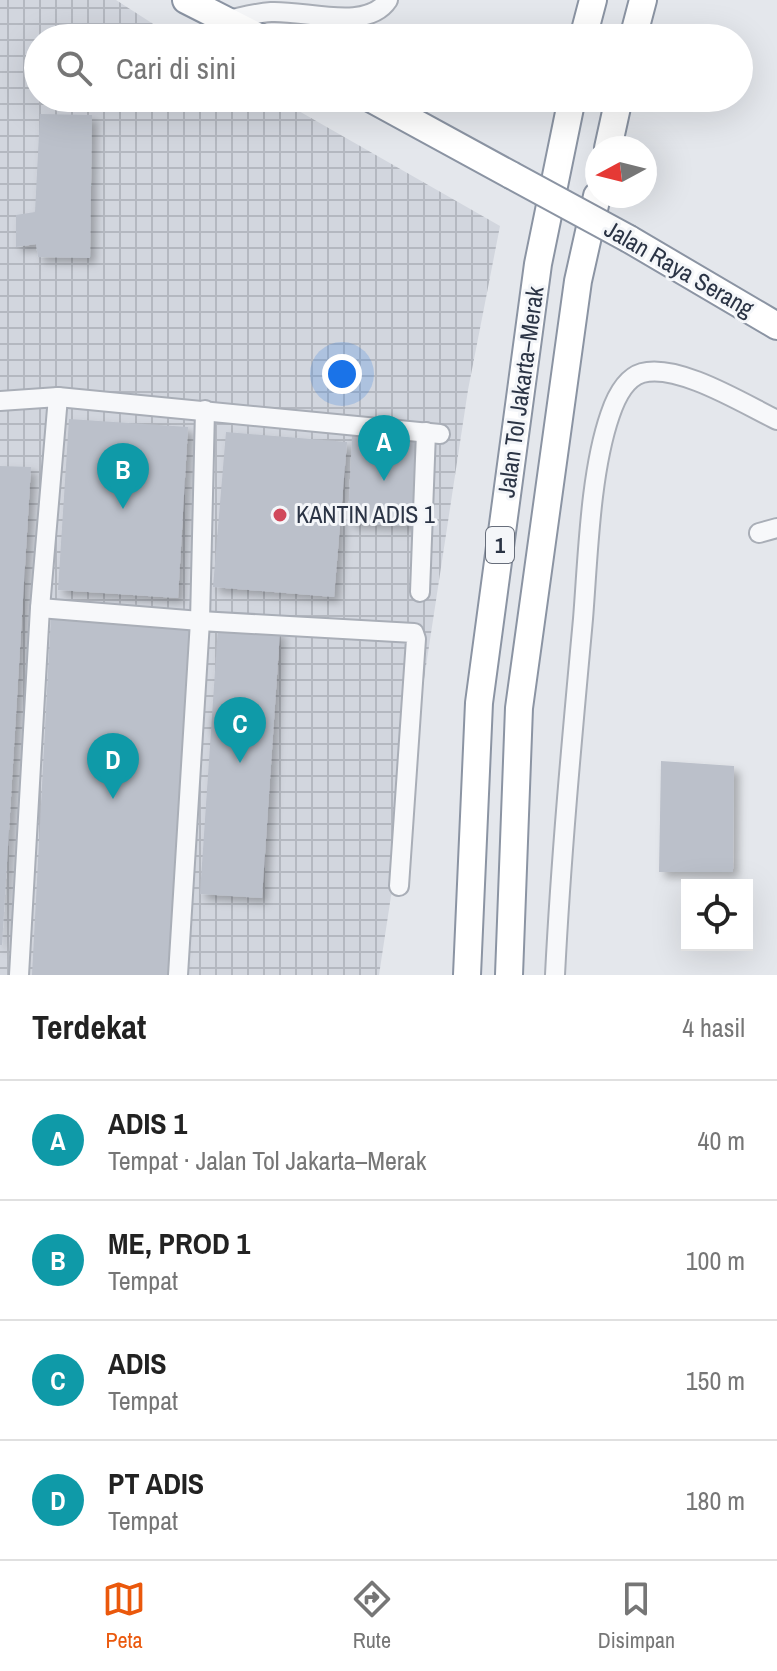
<!DOCTYPE html>
<html lang="id">
<meta charset="utf-8">
<style>
body{margin:0;font-family:"Archivo Narrow",sans-serif;background:#f2f2f2;color:#222}
.controls{position:absolute;right:24px;bottom:24px;display:grid;overflow:hidden;border-radius:0px;box-shadow:0 8px 32px #0002}
.controls button{width:72px;height:72px;display:grid;place-items:center;padding:0;border:0;border-bottom:2px solid #e0e0e0;background:#fff;color:#222;font:40px sans-serif}
.compass{position:absolute;left:585px;top:136px;width:72px;height:72px;border-radius:50%;background:#fff;box-shadow:0 8px 32px #0002;rotate:263deg}
.you{position:absolute;left:342px;top:374px;width:28px;height:28px;margin:-20px;border:6px solid #fff;border-radius:50%;background:#1a73e8;box-shadow:0 0 0 12px #1a73e833}
.badge{display:grid;place-items:center;width:52px;height:52px;border-radius:50%;background:#ea580c;color:#fff;font-size:26px;font-weight:700}
.pin{position:absolute;translate:-50% -66px;filter:drop-shadow(0 2px 4px #0008)}
.pin::after{content:'';position:absolute;top:42px;width:28px;height:24px;background:inherit;clip-path:polygon(0 0,100% 0,50% 100%)}
.list{margin:0;padding:0;list-style:none}
h2{display:flex;justify-content:space-between;align-items:center;height:104px;margin:0;padding:0 32px;font-size:34px}
h2 small{font-size:26px;font-weight:400;color:#767676}
.list li{display:grid;grid-template-columns:52px 1fr auto;gap:24px;align-items:center;box-sizing:border-box;height:120px;padding:0 32px;border-top:2px solid #e0e0e0}
.list b{display:block;font-size:30px;white-space:nowrap}
.list p{margin:0;font-size:26px;white-space:nowrap;color:#767676}
.list em{font-size:26px;font-style:normal;color:#767676}
.icon{flex:none;width:44px;height:44px;fill:none;stroke:currentColor;stroke-width:2;stroke-linecap:round;stroke-linejoin:round}
.map{position:relative;flex:none;width:777px;height:975px;overflow:hidden}
.search{position:absolute;background:#fff;box-shadow:0 8px 32px #0002;left:24px;right:24px;top:24px;height:88px;display:flex;align-items:center;gap:20px;box-sizing:border-box;padding:0 28px;border-radius:44px;color:#767676;font-size:30px}
.sheet{height:584px;background:#fff}
nav{display:flex;justify-content:space-around;align-items:center;box-sizing:border-box;height:112px;border-top:2px solid #e0e0e0;background:#fff;font-size:22px;color:#767676}
nav a{display:grid;justify-items:center;gap:4px}
nav .on{color:#ea580c}
.map>svg:first-child{display:block}
</style>
<div class="map">
<svg width="777" height="975" viewBox="0 0 777 975">
<defs>
<pattern id="industrial-grid" width="8" height="8" patternUnits="userSpaceOnUse" patternTransform="scale(2)"><rect width="8" height="8" fill="#d2d6de"/><path d="M0 4h8M4 0v8" fill="none" stroke="#b4b8c0"/></pattern>
<filter id="shadow"><feDropShadow dx="5.5" dy="5.5" stdDeviation="4" flood-color="#0004"/></filter>
</defs>
<rect width="100%" height="100%" fill="#e4e7ec"/>
<path fill="url(#industrial-grid)" d="M0 0H116L175 38H38V98H276L500 226 468 390 379 975H0Z"/>
<g fill="#bbc0ca" filter="url(#shadow)">
<path d="M40 114 92 115 90 258 38 257 36 244 16 247V215L35 212Z"/>
<path d="M69 419 188 427 178 598 58 590Z"/>
<path d="M226 432 347 442 334 597 213 587Z"/>
<path d="M352 435 419 439 415 526 348 523Z"/>
<path d="M0 466 31 467 2 945H0Z"/>
<path d="M51 616 193 624 176 975H32Z"/>
<path d="M218 627 280 631 262 898 200 894Z"/>
<path d="M661 761 734 766 733 872H659Z"/>
</g>
<g fill="none" stroke-linecap="round" stroke-linejoin="round">
<g stroke="#a9aeb7" stroke-width="22">
<g id="minor">
<path d="M228 20C242 17 256 13 271 12 305 10 367 32 388 0"/>
<path d="M58 397 440 434"/>
<path d="M0 401 58 397 40 608 19 975"/>
<path d="M759 533 777 528"/>
<path d="M420 592 426 432"/>
<path d="M40 608 200 621 414 633 416 639 399 886"/>
<path d="M178 975 200 621 205 410"/>
<path d="M555 975C561 856 572 738 583 619 588 557 590 473 610 415 615 400 625 378 642 373 678 363 744 404 777 420"/>
</g>
</g>
<g stroke="#8b94a3" stroke-width="30">
<g id="highway">
<path d="M186 0 261 38"/>
<path d="M583 38 593 0"/>
<path d="M633 38 643 0"/>
<path d="M370 98 511 175"/>
<path d="M608 148 619 98"/>
<path d="M629 239 777 326"/>
<path d="M467 975 479 703 538 264 572 98"/>
<path d="M509 975 519 708 578 281 597 196"/>
</g>
</g>
<use href="#minor" stroke="#f7f8fa" stroke-width="18"/>
<use href="#highway" stroke="#fff" stroke-width="26"/>
<g stroke="#8b94a3" stroke-width="30" stroke-linecap="butt">
<path id="highway-bridge" d="M511 175 629 239"/>
</g>
<use href="#highway-bridge" stroke="#fff" stroke-width="26"/>
</g>
<circle fill="#d1495b" stroke="#f4f6f9" stroke-width="3" cx="280" cy="515" r="8"/>
<g text-anchor="middle" stroke-width="6" stroke-linejoin="round" paint-order="stroke">
<rect fill="#f4f6f9" stroke="#676e7b" stroke-width="2" x="486" y="527" width="28" height="36" rx="6"/>
<g font-size="22" font-weight="bold" fill="#2b3445">
<text x="500" y="553">1</text>
</g>
<g font-size="24" fill="#2b3445" stroke="#f4f6f9">
<text transform="translate(679 269) rotate(30)" y="8">Jalan Raya Serang</text>
<text transform="translate(521 392) rotate(-82)" y="8">Jalan Tol Jakarta–Merak</text>
</g>
<g font-size="24" fill="#2b3445" stroke="#f4f6f9" text-anchor="start">
<text x="296" y="523">KANTIN ADIS 1</text>
</g>
</g>
</svg>
<div class="controls">
<button><svg class="icon" aria-label="locate" viewBox="0 0 24 24"><circle cx="12" cy="12" r="6"/><path d="M12 2v4M12 18v4M2 12h4M18 12h4"/></svg></button>
</div>
<svg class="compass" viewBox="-18 -18 36 36"><path d="M0-13l5 13h-10z" fill="#e53935"/><path d="M0 13l5-13h-10z" fill="#767676"/></svg>
<div class="you"></div>
<div class="pin badge" style="left:384px;top:481px;background:#0f9aa8">A</div>
<div class="pin badge" style="left:123px;top:509px;background:#0f9aa8">B</div>
<div class="pin badge" style="left:240px;top:763px;background:#0f9aa8">C</div>
<div class="pin badge" style="left:113px;top:799px;background:#0f9aa8">D</div>
<div class="search"><svg class="icon" aria-label="search" viewBox="0 0 24 24"><circle cx="10" cy="10" r="6"/><path d="M15 15l6 6"/></svg>Cari di sini</div>
</div>
<section class="sheet">
<h2>Terdekat<small>4 hasil</small></h2>
<ul class="list">
<li><span class="badge" style="background:#0f9aa8">A</span><div><b>ADIS 1</b><p>Tempat · Jalan Tol Jakarta–Merak</p></div><em>40 m</em></li>
<li><span class="badge" style="background:#0f9aa8">B</span><div><b>ME, PROD 1</b><p>Tempat</p></div><em>100 m</em></li>
<li><span class="badge" style="background:#0f9aa8">C</span><div><b>ADIS</b><p>Tempat</p></div><em>150 m</em></li>
<li><span class="badge" style="background:#0f9aa8">D</span><div><b>PT ADIS</b><p>Tempat</p></div><em>180 m</em></li>
</ul>
</section>
<nav>
<a class="on"><svg class="icon" aria-label="map" viewBox="0 0 24 24"><path d="M3 6l6-2 6 2 6-2v14l-6 2-6-2-6 2zM9 4v14M15 6v14"/></svg>Peta</a>
<a><svg class="icon" aria-label="directions" viewBox="0 0 24 24"><path d="M12 3l9 9-9 9-9-9zM9 14v-3h6M13 9l2 2-2 2"/></svg>Rute</a>
<a><svg class="icon" aria-label="saved" viewBox="0 0 24 24"><path d="M7 4h10v16l-5-4-5 4z"/></svg>Disimpan</a>
</nav>
